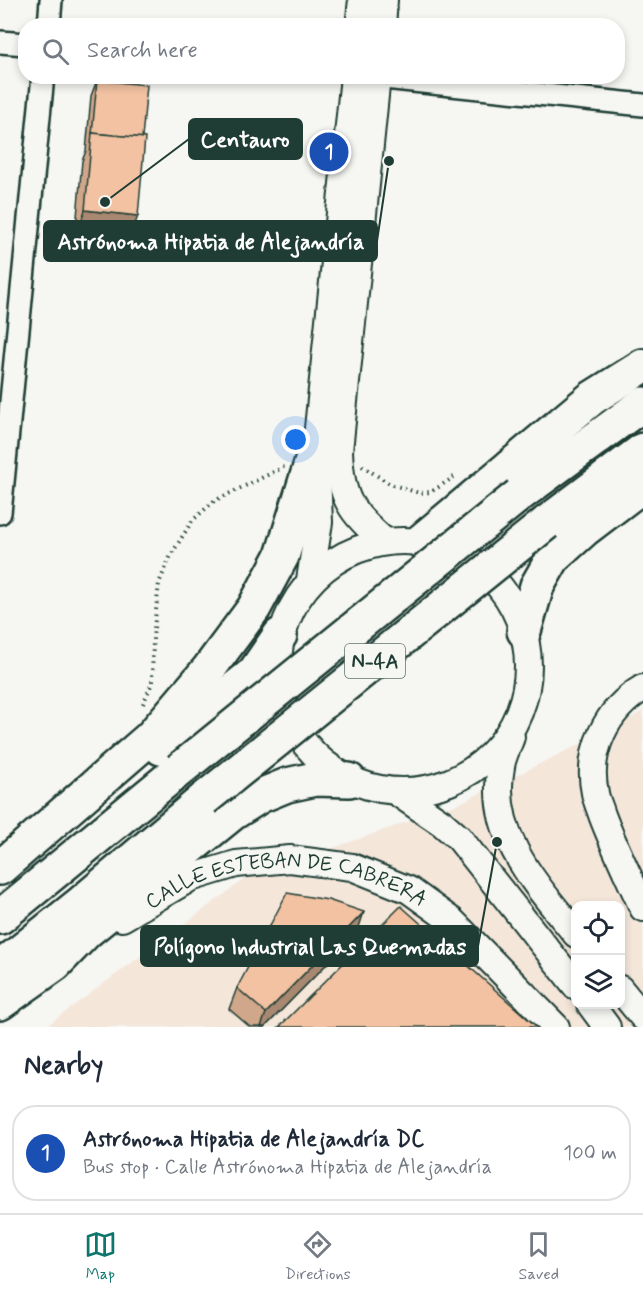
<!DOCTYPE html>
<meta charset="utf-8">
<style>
body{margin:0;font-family:Mynerve,sans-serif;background:#f2f2f3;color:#1f2937}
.controls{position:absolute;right:18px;bottom:18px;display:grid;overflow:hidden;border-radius:12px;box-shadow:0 3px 9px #0003}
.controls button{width:54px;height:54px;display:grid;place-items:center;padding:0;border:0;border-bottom:2px solid #e0e1e3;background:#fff;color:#1f2937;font:30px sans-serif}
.you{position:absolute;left:296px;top:440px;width:21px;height:21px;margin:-15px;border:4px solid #fff;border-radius:50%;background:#1a73e8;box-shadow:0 0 0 9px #1a73e833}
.badge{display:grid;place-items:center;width:39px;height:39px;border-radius:50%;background:#0f766e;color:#fff;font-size:20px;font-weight:700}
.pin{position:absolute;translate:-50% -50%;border:3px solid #fff;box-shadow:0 2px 6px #0006}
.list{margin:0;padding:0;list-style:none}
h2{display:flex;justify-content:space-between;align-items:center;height:78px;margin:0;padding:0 24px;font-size:26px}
h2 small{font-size:20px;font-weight:400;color:#747a83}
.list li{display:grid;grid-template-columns:39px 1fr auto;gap:18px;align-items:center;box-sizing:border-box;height:96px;margin:0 12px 12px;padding:0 12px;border:2px solid #e0e1e3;border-radius:24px}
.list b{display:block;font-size:22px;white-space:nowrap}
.list p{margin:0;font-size:20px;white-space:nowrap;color:#747a83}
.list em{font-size:20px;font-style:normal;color:#747a83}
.icon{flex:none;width:33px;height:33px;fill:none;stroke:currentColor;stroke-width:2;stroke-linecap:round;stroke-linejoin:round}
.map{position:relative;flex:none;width:643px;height:1027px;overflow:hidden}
.search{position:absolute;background:#fff;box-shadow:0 3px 9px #0003;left:18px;right:18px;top:18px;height:66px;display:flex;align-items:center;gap:15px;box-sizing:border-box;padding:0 21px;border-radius:24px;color:#747a83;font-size:22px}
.sheet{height:186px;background:#fff}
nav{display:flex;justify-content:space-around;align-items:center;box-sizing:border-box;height:84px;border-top:2px solid #e0e1e3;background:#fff;font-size:16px;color:#747a83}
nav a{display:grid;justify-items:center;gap:3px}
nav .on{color:#0f766e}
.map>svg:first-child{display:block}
</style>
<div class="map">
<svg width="643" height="1027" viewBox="0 0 643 1027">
<rect width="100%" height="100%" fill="#f6f6f2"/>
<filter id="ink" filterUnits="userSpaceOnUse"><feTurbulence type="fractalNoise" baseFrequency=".0167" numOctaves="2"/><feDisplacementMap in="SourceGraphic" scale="12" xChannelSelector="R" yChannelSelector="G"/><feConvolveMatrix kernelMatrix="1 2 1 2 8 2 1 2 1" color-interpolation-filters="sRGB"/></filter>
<g filter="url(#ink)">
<path fill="#f5e6da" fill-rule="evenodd" d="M643 711V1027H45L245 879 458 804 625 722ZM576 906H620V1004H576Z"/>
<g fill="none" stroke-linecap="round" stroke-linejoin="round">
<g stroke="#1f3d34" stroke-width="26">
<g id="minor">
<path d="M49 26 51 0"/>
<path d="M0 42 26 44"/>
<path d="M365 76 643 105"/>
<path d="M0 513 43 76"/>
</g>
</g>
<g stroke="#1f3d34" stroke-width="30">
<g id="tertiary">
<path d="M359 26 362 0"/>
<path d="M382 26 384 0"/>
<path d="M377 76 339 451C341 499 349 510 384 541"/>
<circle cx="403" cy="666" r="125"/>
<path d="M310 580 319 522 316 448 354 76"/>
<path d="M643 688C607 709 586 751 595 793 596 800 600 808 602 815 614 847 629 877 643 908"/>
<path d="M511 737C508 746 502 757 501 767 488 834 537 886 576 934"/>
<path d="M395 791 442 823 459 838 576 986"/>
<path id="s1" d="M122 918 190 878 236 864 290 859 352 867 409 890 452 921 556 1027"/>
<path d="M620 989 643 1017"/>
<path d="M590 1004 607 1027"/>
</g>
</g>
<g stroke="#1f3d34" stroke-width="38">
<g id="primary">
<path d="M519 495 643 404"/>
<path d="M546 523 643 450"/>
<path d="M421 541 592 398 643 366"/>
<path d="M524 631 537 586 553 558 584 530 643 485"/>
<path d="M161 748 254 673 280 635"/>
<path d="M0 868 151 737 208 670 254 608 282 556 316 448"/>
<path d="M0 917 179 770"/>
<path d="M0 968 81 903 204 799"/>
<path d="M0 1003 55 964 86 932 233 813 260 796 287 785 315 779 349 780"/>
</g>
</g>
<g stroke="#1f3d34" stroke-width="4" stroke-dasharray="1.5 4.5" stroke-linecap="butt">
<path d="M362 466 390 484 419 493 431 492 454 477"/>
<path d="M143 704 152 683 153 638 159 583 171 555 192 521 214 501 284 467"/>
</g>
<use href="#minor" stroke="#f6f6f2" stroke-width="21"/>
<use href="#tertiary" stroke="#f6f6f2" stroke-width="26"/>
<use href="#primary" stroke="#f6f6f2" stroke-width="33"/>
<g stroke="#1f3d34" stroke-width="38" stroke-linecap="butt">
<g id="primary-bridge">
<path d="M179 770 519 495"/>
<path d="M204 799 546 523"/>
</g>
</g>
<use href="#primary-bridge" stroke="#f6f6f2" stroke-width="33"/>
</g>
<g fill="#d0a78b" stroke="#1f3d34" stroke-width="1.5">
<path d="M97 80 128 244 75 239 82 161 86 151 91 96Z"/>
<path d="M357 933 265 1027H250L229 1009 237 988Z"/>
</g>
<g fill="#a98871" stroke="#1f3d34" stroke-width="1.5">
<path d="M85 210 138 216 128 244 75 239Z"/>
<path d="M364 912 357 933 265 1027H261L266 1013Z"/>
</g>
<g fill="#f2c2a2" stroke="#1f3d34" stroke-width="1.5">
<path d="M97 80 147 85 142 138 92 133V135Z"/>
<path d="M92 133 145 138 138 216 85 210Z"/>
<path d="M287 893 328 900 364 912 266 1013 237 988Z"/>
<path d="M401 906 537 1027H279Z"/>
</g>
</g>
<g text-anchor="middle" stroke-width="4.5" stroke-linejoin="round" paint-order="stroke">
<rect fill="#f6f6f2" stroke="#60746d" stroke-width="1.5" x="345" y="644" width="60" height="34" rx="4.5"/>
<g font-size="20" font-weight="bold" fill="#1f3d34">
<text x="375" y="668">N-4A</text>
</g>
<g font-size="21" fill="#1f3d34" stroke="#f6f6f2">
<text dy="7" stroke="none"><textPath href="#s1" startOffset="177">CALLE ESTEBAN DE CABRERA</textPath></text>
</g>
</g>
<path fill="none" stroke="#1f3d34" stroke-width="2" d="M105 202L189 139M389 161L377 241M497 842L478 946"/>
<g fill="#1f3d34" stroke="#f6f6f2" stroke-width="2">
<circle cx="105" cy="202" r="6"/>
<circle cx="389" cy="161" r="6"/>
<circle cx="497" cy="842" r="6"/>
</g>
<g fill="#1f3d34" stroke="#1f3d34" stroke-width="2">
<rect x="189" y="119" width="113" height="40" rx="6"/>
<rect x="44" y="221" width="333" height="40" rx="6"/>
<rect x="141" y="926" width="337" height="40" rx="6"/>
</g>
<g font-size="22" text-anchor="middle" font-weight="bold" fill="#fff">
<text x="245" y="147">Centauro</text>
<text x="211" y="249">Astrónoma Hipatia de Alejandría</text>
<text x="310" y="954">Polígono Industrial Las Quemadas</text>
</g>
</svg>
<div class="controls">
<button><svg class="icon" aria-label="locate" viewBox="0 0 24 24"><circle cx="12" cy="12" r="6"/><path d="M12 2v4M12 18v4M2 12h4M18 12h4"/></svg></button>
<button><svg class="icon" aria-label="layers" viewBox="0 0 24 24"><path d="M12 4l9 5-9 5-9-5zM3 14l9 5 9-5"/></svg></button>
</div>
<div class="you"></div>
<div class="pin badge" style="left:329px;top:152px;background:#1a4fb4">1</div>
<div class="search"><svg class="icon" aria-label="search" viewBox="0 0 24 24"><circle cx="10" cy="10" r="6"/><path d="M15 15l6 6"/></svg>Search here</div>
</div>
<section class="sheet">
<h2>Nearby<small></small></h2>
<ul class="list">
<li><span class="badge" style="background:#1a4fb4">1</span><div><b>Astrónoma Hipatia de Alejandría DC</b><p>Bus stop · Calle Astrónoma Hipatia de Alejandría</p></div><em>100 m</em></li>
</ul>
</section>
<nav>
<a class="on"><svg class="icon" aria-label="map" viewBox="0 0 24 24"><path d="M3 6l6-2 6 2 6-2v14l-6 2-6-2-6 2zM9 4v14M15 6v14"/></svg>Map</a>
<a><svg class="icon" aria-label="directions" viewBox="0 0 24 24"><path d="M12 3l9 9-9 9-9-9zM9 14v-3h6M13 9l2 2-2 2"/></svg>Directions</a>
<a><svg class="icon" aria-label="saved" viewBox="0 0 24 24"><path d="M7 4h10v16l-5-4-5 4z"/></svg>Saved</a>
</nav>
